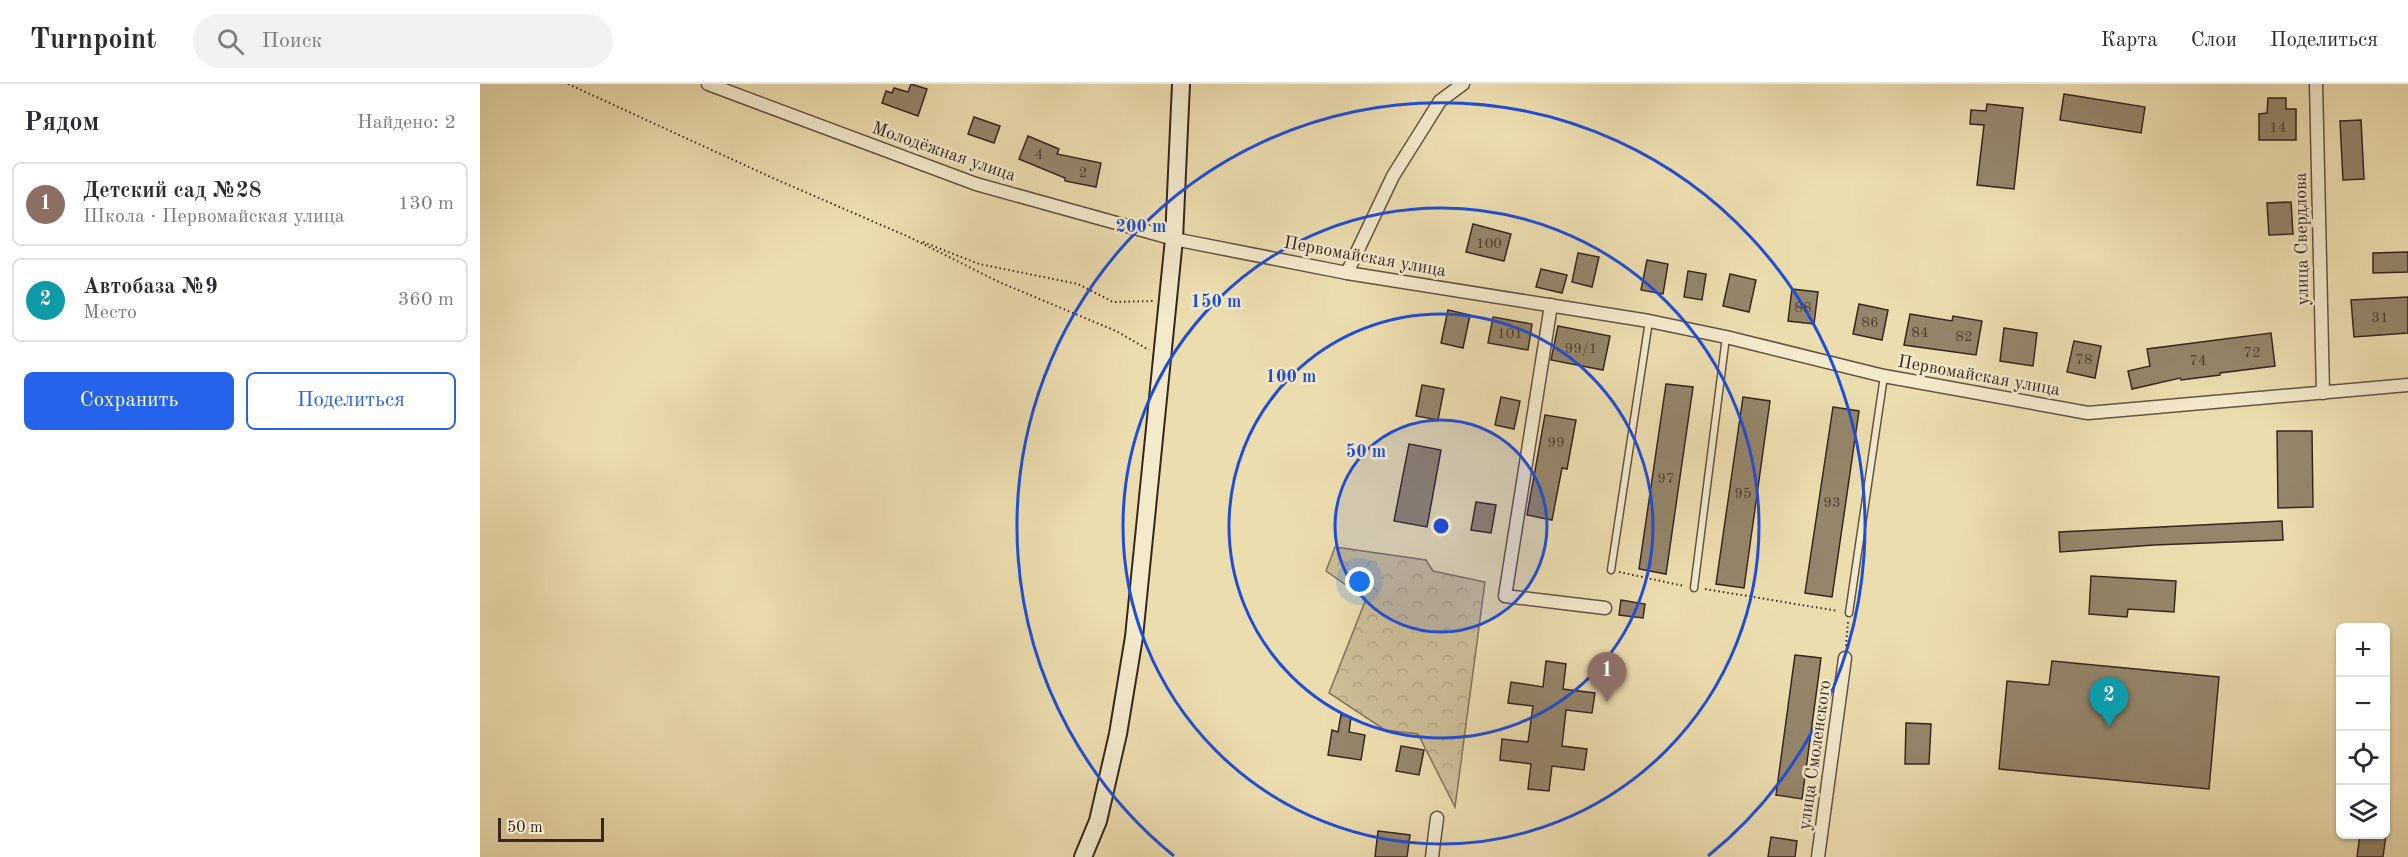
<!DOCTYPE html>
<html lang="ru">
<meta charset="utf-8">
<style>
body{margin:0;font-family:"Old Standard TT",serif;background:#f2f2f3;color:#2b2b33}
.controls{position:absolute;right:18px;bottom:18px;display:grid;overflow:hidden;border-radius:9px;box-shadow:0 2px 4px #0004}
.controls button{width:54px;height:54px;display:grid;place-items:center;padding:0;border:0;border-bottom:2px solid #e1e1e2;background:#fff;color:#2b2b33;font:30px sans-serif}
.scale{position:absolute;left:18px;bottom:15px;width:106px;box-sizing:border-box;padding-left:6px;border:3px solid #362620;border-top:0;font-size:16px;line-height:21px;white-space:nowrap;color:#362620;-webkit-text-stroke:4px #f3e9cb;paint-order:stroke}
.you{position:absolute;left:880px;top:498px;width:21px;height:21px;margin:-15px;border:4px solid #fff;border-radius:50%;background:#1a73e8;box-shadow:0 0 0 9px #1a73e833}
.badge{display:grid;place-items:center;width:39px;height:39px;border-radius:50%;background:#2563eb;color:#fff;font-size:20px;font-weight:700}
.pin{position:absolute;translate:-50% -50px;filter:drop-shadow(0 2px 3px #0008)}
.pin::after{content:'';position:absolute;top:32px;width:21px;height:18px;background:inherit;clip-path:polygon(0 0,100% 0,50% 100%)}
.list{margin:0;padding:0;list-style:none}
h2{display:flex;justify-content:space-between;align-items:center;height:78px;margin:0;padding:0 24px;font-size:26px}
h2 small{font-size:20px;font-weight:400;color:#7c7c81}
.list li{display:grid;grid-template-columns:39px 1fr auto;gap:18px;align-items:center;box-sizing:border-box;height:84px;margin:0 12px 12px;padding:0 12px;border:2px solid #e1e1e2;border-radius:9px}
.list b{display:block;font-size:22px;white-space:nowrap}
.list p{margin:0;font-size:20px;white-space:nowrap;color:#7c7c81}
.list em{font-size:20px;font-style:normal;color:#7c7c81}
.actions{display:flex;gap:12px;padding:18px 24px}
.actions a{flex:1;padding:14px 0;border:2px solid #2563eb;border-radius:9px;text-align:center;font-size:21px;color:#2563eb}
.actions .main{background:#2563eb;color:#fff}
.icon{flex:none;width:33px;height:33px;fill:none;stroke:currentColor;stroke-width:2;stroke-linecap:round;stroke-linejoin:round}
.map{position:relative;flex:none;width:1928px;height:773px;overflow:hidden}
header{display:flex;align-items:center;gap:36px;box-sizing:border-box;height:84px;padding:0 30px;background:#fff;border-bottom:2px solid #e1e1e2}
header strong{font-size:28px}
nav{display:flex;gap:33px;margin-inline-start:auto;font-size:21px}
.search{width:420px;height:54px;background:#f2f2f3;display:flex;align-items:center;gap:15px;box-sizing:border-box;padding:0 21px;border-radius:33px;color:#7c7c81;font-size:22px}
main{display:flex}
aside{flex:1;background:#fff}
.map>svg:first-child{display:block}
</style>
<header>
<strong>Turnpoint</strong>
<div class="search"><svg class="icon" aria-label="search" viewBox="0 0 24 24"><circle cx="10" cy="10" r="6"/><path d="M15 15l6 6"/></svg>Поиск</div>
<nav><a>Карта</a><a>Слои</a><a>Поделиться</a></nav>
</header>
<main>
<aside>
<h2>Рядом<small>Найдено: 2</small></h2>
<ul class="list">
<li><span class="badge" style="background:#8d6e63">1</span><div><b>Детский сад №28</b><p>Школа · Первомайская улица</p></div><em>130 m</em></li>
<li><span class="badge" style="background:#0f9aa8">2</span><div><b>Автобаза №9</b><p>Место</p></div><em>360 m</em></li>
</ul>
<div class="actions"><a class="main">Сохранить</a><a>Поделиться</a></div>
</aside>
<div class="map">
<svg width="1928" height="773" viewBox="0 0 1928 773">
<defs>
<pattern id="forest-crowns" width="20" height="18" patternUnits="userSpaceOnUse" patternTransform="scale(1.5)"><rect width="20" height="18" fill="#cdbe97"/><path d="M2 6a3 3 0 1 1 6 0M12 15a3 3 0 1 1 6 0" fill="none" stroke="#b1a382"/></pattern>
</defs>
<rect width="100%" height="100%" fill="#ecddaf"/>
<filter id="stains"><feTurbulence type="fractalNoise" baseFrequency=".00333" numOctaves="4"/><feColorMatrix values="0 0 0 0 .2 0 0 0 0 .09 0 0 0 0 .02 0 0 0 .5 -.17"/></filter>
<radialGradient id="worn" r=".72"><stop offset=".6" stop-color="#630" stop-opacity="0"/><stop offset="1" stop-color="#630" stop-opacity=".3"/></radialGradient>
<path fill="url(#forest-crowns)" stroke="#82725c" stroke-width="1.5" d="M855 463 946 476 953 487 1005 498 975 723 938 650 905 646 849 609 886 515 846 487Z"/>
<g fill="#95856a" stroke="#362620" stroke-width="1.5">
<path d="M431 0 447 5 438 32 402 19 406 7 412 9 414 4 428 8Z"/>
<path d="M1584 10 1665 23 1661 49 1580 36Z"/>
<path d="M1788 14H1806V25H1816V56H1779V30L1787 29Z"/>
<path d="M1507 20 1543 24 1534 105 1497 101 1504 41 1490 40 1491 26 1506 27Z"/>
<path d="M494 33 520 42 514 59 488 50Z"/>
<path d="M1881 36 1884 95 1863 96 1860 37Z"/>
<path d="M548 52 579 65 577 70 621 79 616 103 585 97V94L539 75Z"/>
<path d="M1811 118 1813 150 1789 151 1787 119Z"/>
<path d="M993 140 1031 150 1024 177 986 168Z"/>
<path d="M1928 168V188L1893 189V169Z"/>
<path d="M1098 169 1119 173 1112 203 1092 198Z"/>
<path d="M1167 176 1188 180 1183 210 1161 206Z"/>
<path d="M1061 185 1087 191 1082 209 1056 203Z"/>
<path d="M1208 187 1226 190 1222 216 1204 213Z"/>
<path d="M1250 190 1276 196 1269 228 1243 222Z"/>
<path d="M1312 205 1338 208 1334 240 1308 237Z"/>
<path d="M1928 213V249L1874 253 1871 216Z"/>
<path d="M1379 220 1408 226 1402 256 1373 250Z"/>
<path d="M968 226 990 231 983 264 961 259Z"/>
<path d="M1430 230 1472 237 1473 232 1502 237 1496 271 1424 261Z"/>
<path d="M1013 233 1052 240 1048 266 1008 259Z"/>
<path d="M1078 242 1130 252 1123 286 1071 276Z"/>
<path d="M1524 244 1557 249 1553 282 1520 277Z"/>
<path d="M1791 249 1795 282 1740 289V291L1701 296 1700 294 1652 305 1648 287 1670 282 1667 265Z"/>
<path d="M1594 257 1621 262 1615 294 1587 288Z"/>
<path d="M1186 300 1213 303 1186 490 1159 485Z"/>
<path d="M942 301 964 305 958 336 936 332Z"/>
<path d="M1021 313 1040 317 1034 345 1015 341Z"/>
<path d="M1263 313 1290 317 1264 504 1236 500Z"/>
<path d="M1353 323 1379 327 1352 513 1325 509Z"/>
<path d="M1065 331 1096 336 1087 385 1082 384 1072 436 1047 431Z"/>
<path d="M1797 347H1832L1833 423 1798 424Z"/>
<path d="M929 360 961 366 947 443 914 437Z"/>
<path d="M996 418 1016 421 1011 449 991 446Z"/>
<path d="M1802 437 1803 456 1674 461 1580 468 1579 448Z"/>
<path d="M1611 492 1696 497 1694 528 1648 525 1647 533 1609 530Z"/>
<path d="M1141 516 1165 520 1163 534 1139 531Z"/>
<path d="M1315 571 1341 574 1322 715 1296 711Z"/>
<path d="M1066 577 1086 580 1083 605 1115 609 1112 629 1086 626 1082 662 1107 665 1104 686 1072 682 1069 707 1048 705 1051 680 1020 676 1022 655 1048 658 1053 622 1028 619 1031 598 1063 603Z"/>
<path d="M1572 577 1739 593 1729 705 1519 685 1527 597 1569 601Z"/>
<path d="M861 631 871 633 869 648 885 651 881 676 848 671 852 646 858 648Z"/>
<path d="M1426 639 1451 640 1449 680H1425Z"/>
<path d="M921 662 944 666 939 691 916 687Z"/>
<path d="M898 747 930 751 927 773H895Z"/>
<path d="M1880 750H1906L1903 773H1877Z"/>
<path d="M1291 753 1317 757 1315 773H1288Z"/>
</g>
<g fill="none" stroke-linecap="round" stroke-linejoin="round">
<g stroke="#645444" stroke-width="9">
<g id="service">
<path d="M1131 486 1169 237"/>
<path d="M1214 504 1246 253"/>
<path d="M1369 529 1404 292"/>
</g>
</g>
<g stroke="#645444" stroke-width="15">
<g id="minor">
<path d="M228 0 496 100 694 155 867 189 1169 237 1246 253 1404 292 1608 329 1928 301"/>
<path d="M1836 0 1843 309"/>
<path d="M867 189 913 92 960 17 983 0"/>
<path d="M1071 221 1025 512 1125 524"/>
<path d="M952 773 957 734"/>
<path d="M1338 773 1365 574"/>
</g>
</g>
<g stroke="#362620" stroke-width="20">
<path id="secondary" d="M603 773 618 737 638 650 654 553 694 155 701 0"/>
</g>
<g stroke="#362620" stroke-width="2" stroke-dasharray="1.5 3" stroke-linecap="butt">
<path d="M88 0 295 95 429 153 519 198 636 247 669 266"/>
<path d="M443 158 499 180 598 200 633 218 673 217"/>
<path d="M1139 488 1204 502"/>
<path d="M1225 505 1358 527"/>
<path d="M1366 562 1368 538"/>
</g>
<use href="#service" stroke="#f3e9cb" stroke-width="6"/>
<use href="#minor" stroke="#f3e9cb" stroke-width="12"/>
<use href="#secondary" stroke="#f3e9cb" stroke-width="16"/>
</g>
<circle cx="961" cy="442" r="106" fill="#1d4ed8" fill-opacity=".12"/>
<g fill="none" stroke="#1d4ed8" stroke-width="3">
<circle cx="961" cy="442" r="106"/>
<circle cx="961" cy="442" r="212"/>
<circle cx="961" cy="442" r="318"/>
<path d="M694 772A424 424 0 1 1 1228 772"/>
</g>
<g text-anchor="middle" stroke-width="5" stroke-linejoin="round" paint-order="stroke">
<g font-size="15" fill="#4e3e32">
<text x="1798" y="48">14</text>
<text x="559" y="75">4</text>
<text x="603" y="93">2</text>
<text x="1009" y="164">100</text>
<text x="1323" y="228">88</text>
<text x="1900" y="238">31</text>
<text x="1390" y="243">86</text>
<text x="1440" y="253">84</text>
<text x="1030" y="254">101</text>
<text x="1484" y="257">82</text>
<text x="1101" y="269">99/1</text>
<text x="1772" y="273">72</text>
<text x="1604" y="280">78</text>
<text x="1718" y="281">74</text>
<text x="1076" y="363">99</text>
<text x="1186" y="399">97</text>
<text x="1263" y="414">95</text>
<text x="1352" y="423">93</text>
</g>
<g font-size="18" fill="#362620" stroke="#f3e9cb">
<text transform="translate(464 67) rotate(19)" y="6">Молодёжная улица</text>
<text transform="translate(1821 155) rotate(-91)" y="6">улица Свердлова</text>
<text transform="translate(885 172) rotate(10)" y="6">Первомайская улица</text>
<text transform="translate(1499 291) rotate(10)" y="6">Первомайская улица</text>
<text transform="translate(1334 671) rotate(-82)" y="6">улица Смоленского</text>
</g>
</g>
<circle cx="961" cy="442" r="9" fill="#1d4ed8" stroke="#f3e9cb" stroke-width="3"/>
<g font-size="18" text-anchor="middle" font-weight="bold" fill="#1d4ed8" stroke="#f3e9cb" stroke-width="5" stroke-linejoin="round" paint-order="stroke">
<text x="661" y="148">200 m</text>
<text x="736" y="223">150 m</text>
<text x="811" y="298">100 m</text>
<text x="886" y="373">50 m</text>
</g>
<rect width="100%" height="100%" filter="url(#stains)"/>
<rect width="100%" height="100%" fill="url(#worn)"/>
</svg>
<div class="controls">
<button>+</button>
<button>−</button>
<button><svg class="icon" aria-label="locate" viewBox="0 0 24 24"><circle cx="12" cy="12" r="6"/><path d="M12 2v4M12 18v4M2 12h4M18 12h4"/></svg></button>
<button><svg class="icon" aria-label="layers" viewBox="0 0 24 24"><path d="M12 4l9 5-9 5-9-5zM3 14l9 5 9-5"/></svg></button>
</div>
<div class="scale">50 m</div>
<div class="you"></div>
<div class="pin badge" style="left:1127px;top:618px;background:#8d6e63">1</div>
<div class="pin badge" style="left:1629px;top:643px;background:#0f9aa8">2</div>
</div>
</main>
